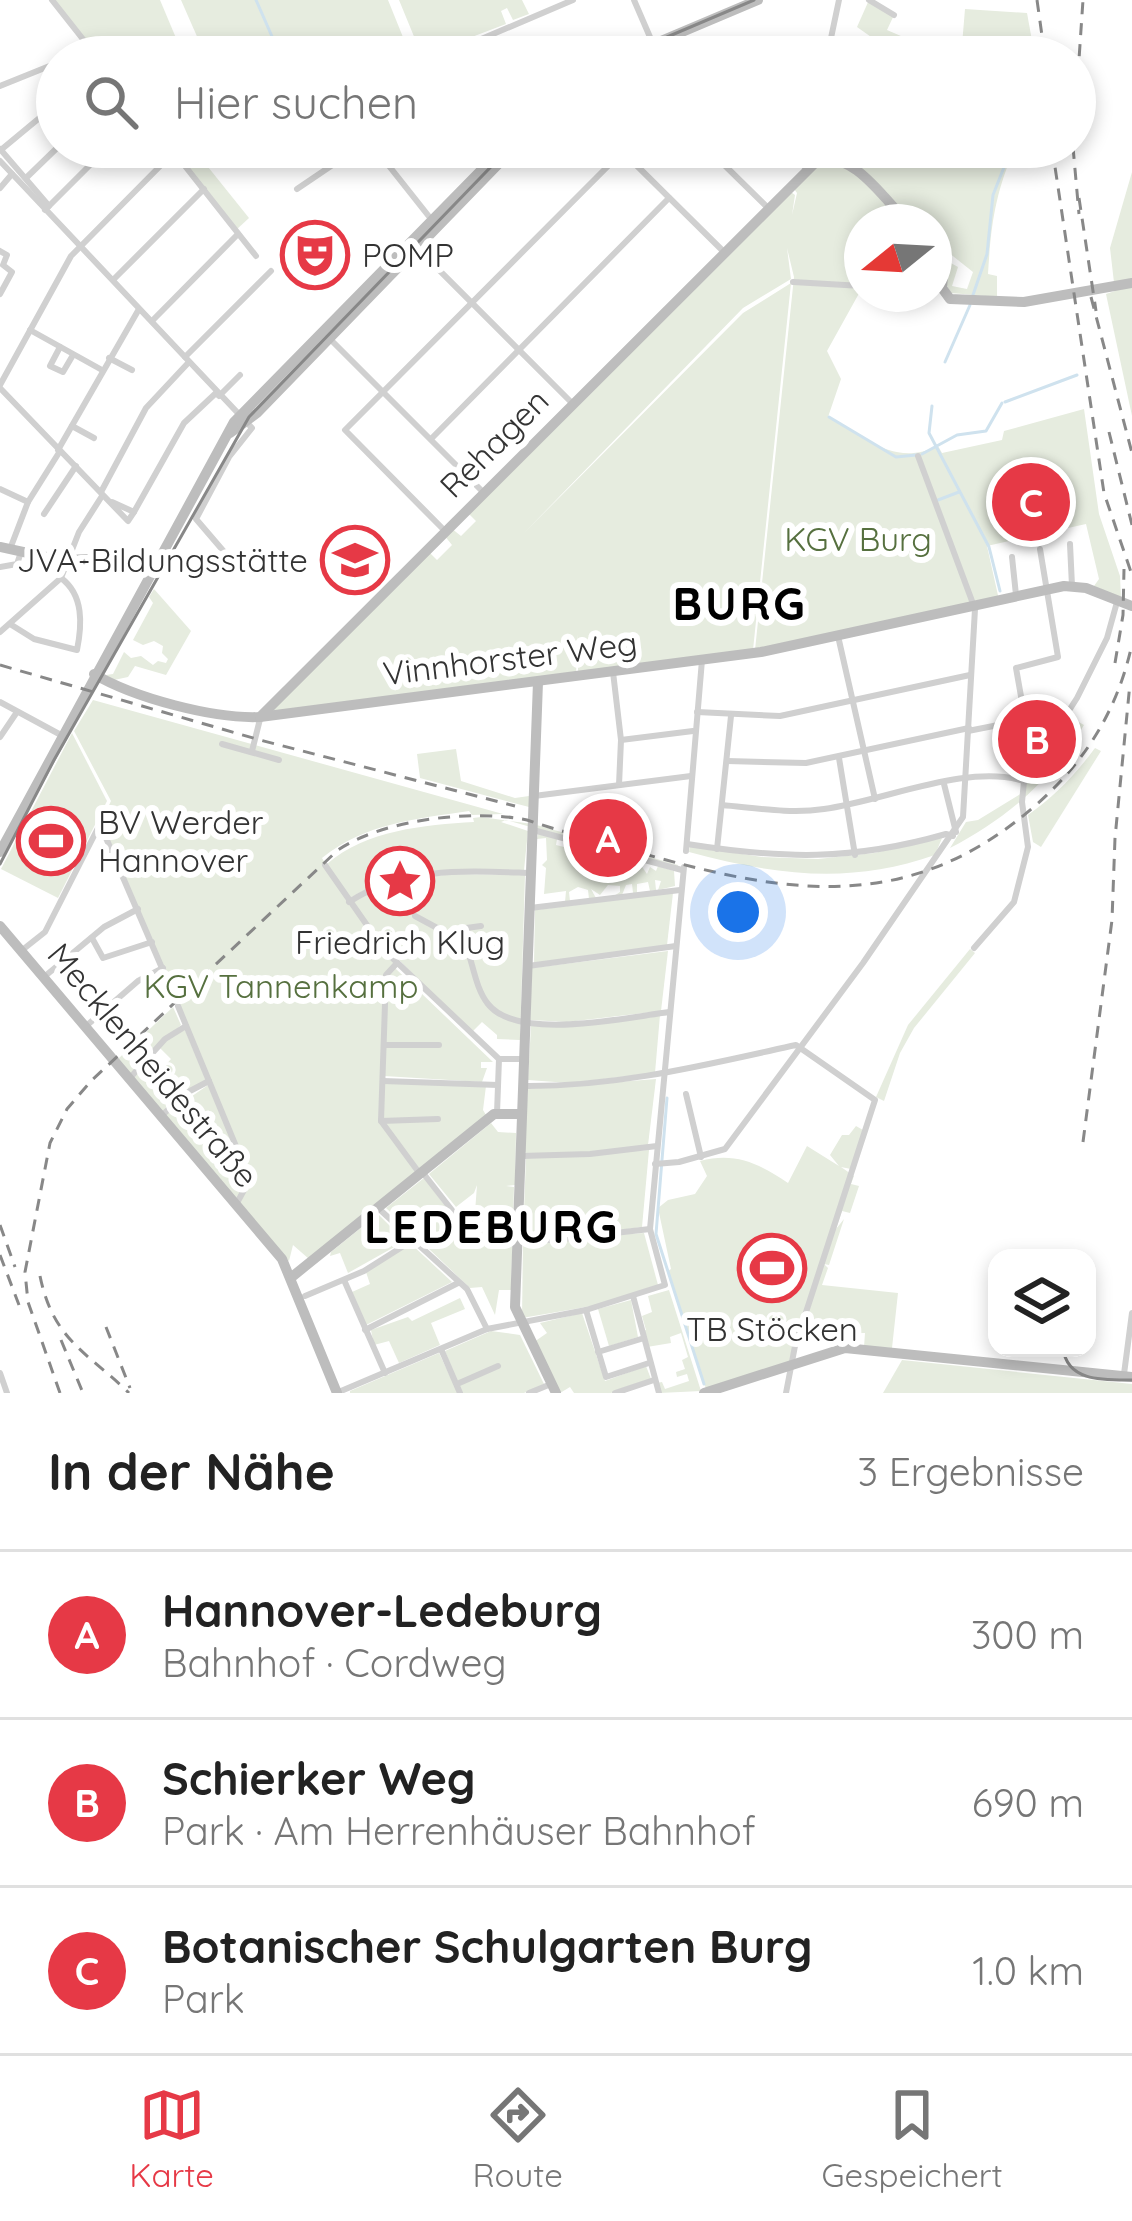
<!DOCTYPE html>
<html lang="de">
<meta charset="utf-8">
<style>
body{margin:0;font-family:Quicksand,sans-serif;background:#f2f2f2;color:#222}
.controls{position:absolute;right:36px;bottom:36px;display:grid;overflow:hidden;border-radius:24px;box-shadow:0 6px 18px #0003}
.controls button{width:108px;height:108px;display:grid;place-items:center;padding:0;border:0;border-bottom:3px solid #e0e0e0;background:#fff;color:#222;font:60px sans-serif}
.compass{position:absolute;left:844px;top:204px;width:108px;height:108px;border-radius:50%;background:#fff;box-shadow:0 6px 18px #0003;rotate:252deg}
.you{position:absolute;left:738px;top:912px;width:42px;height:42px;margin:-30px;border:9px solid #fff;border-radius:50%;background:#1a73e8;box-shadow:0 0 0 18px #1a73e833}
.badge{display:grid;place-items:center;width:78px;height:78px;border-radius:50%;background:#e63946;color:#fff;font-size:39px;font-weight:700}
.pin{position:absolute;translate:-50% -50%;border:6px solid #fff;box-shadow:0 3px 12px #0006}
.list{margin:0;padding:0;list-style:none}
h2{display:flex;justify-content:space-between;align-items:center;height:156px;margin:0;padding:0 48px;font-size:51px}
h2 small{font-size:39px;font-weight:400;color:#767676}
.list li{display:grid;grid-template-columns:78px 1fr auto;gap:36px;align-items:center;box-sizing:border-box;height:168px;padding:0 48px;border-top:3px solid #e0e0e0}
.list b{display:block;font-size:45px;white-space:nowrap}
.list p{margin:0;font-size:39px;white-space:nowrap;color:#767676}
.list em{font-size:39px;font-style:normal;color:#767676}
.icon{flex:none;width:66px;height:66px;fill:none;stroke:currentColor;stroke-width:2;stroke-linecap:round;stroke-linejoin:round}
.map{position:relative;flex:none;width:1132px;height:1393px;overflow:hidden}
.search{position:absolute;background:#fff;box-shadow:0 6px 18px #0003;left:36px;right:36px;top:36px;height:132px;display:flex;align-items:center;gap:30px;box-sizing:border-box;padding:0 42px;border-radius:66px;color:#767676;font-size:45px}
.sheet{height:660px;background:#fff}
nav{display:flex;justify-content:space-around;align-items:center;box-sizing:border-box;height:168px;border-top:3px solid #e0e0e0;background:#fff;font-size:33px;color:#767676}
nav a{display:grid;justify-items:center;gap:6px}
nav .on{color:#e63946}
.map>svg:first-child{display:block}
</style>
<div class="map">
<svg width="1132" height="1393" viewBox="0 0 1132 1393">
<rect width="100%" height="100%" fill="#fff"/>
<g fill="#e6ecdf">
<path d="M54 0H160L184 57H100Z"/>
<path d="M181 0H388L411 57H206Z"/>
<path d="M399 0H522L529 14 513 20 507 8 501 11 506 24 422 56Z"/>
<path d="M869 0 894 15 887 30 924 46 922 57H866L874 39 857 27Z"/>
<path d="M965 9 1027 13 1035 57H961Z"/>
<path d="M169 147H192L249 218 236 230Z"/>
<path d="M808 147H1015C995 195 991 223 988 274L997 276V297L951 293 946 284 949 262 958 267 952 286 967 289 973 272 934 241V222H915L844 152 809 164 805 162Z"/>
<path d="M843 160 907 222H862V288L827 351 841 379 828 417C866 438 895 467 938 446L942 453 1002 440 1004 431 1084 409 1099 514 1120 576 1121 598 1094 586 1099 579 1086 524 987 546 999 600 755 650 794 277 787 248 791 279 743 308 523 534 743 313 791 283 753 650 578 673V634L576 673 270 713 428 551 437 560 452 545 444 535 451 528 461 536 476 521 467 512 791 192 795 195 792 215 797 193 794 189 817 161Z"/>
<path d="M1132 172V416L1106 294 1115 291 1110 248Z"/>
<path d="M154 589 191 631 166 675 135 666 128 677 114 680 106 675 113 674 124 652 131 658 141 656 153 665 158 661 166 663 168 659 162 653 163 646 154 641 143 645 133 640 153 603 149 597Z"/>
<path d="M93 700 503 814 472 815 469 811C415 819 366 823 322 858L348 902 397 963 396 969 493 1062H481V1068H487L482 1082 384 1076 386 1083 486 1086 483 1110 486 1115 420 1174 309 1259 293 1245 289 1261 266 1239 165 1115 208 1085 244 1171 245 1189 247 1173 100 824 111 801 74 731Z"/>
<path d="M1068 716 1084 725C1052 780 1006 819 950 848L966 822 978 820 1022 793 1024 781Z"/>
<path d="M72 733 107 801 58 898 1 869Z"/>
<path d="M1095 748 1101 751 1041 847 1033 842 1028 815C1055 796 1075 775 1095 748Z"/>
<path d="M456 749 461 781 515 798 529 796V807L420 778 417 754Z"/>
<path d="M481 817 533 824 678 865 677 869 506 820 501 822 528 831 524 870C464 869 403 866 350 898L327 864C366 830 424 825 474 822L473 818Z"/>
<path d="M538 834 557 839 556 845 564 847 565 852 570 846 566 841 573 843 571 852 575 855 579 850 576 844 589 847 591 856 607 857V861L627 868 630 858 638 861 647 874 650 867 656 871 658 866 674 871 675 886 658 890 661 881 655 880 656 890 650 891 648 882 637 884V893H633L632 884 626 885 622 895 614 896 620 892V886L608 885 600 895 591 889 596 898 589 899 588 890 578 887 569 892 570 901 565 902 566 891 544 894 546 868 542 865 547 860 546 838 537 839Z"/>
<path d="M942 838 935 855C850 885 775 875 689 852L690 846 762 857 818 859 874 853Z"/>
<path d="M453 874 525 875 520 1040 497 1039V1035L482 1022 472 1032 379 940 353 901C383 882 419 878 453 874Z"/>
<path d="M673 893 667 945 534 963 535 910Z"/>
<path d="M970 949 975 953 914 1028 900 1053 884 1101 876 1097 908 1025Z"/>
<path d="M668 951 661 1011 567 1022 530 1020 532 968Z"/>
<path d="M173 1007 181 1025 130 1074 118 1059Z"/>
<path d="M660 1015 655 1073 569 1083 528 1080 531 1026Z"/>
<path d="M185 1030 206 1080 162 1112 133 1077 141 1068 146 1072 150 1068 158 1074 171 1059 159 1047 173 1034Z"/>
<path d="M656 1079 648 1145 571 1154H527L523 1149 528 1089Z"/>
<path d="M491 1123 498 1132 516 1133 515 1185 506 1186 514 1187 511 1290H499L495 1315 482 1287 470 1288 386 1208 424 1178 474 1244 478 1240 479 1227 474 1226 477 1185 474 1193 456 1207 429 1174Z"/>
<path d="M856 1126 863 1130 851 1169 841 1167 854 1176 851 1184 859 1186 850 1213 842 1211 836 1229 844 1219 829 1265 824 1264 828 1268 822 1285 898 1293 892 1348 864 1347 865 1333 802 1334 790 1365 707 1392 668 1271 671 1269 658 1208 668 1200 695 1194 707 1176 700 1161C735 1152 758 1163 788 1183L807 1146 839 1166 830 1155 842 1135H849Z"/>
<path d="M649 1150 642 1227 558 1238 523 1237 526 1158Z"/>
<path d="M378 1214 405 1241 348 1273 340 1253 330 1256 331 1252Z"/>
<path d="M644 1233 658 1285 592 1306 522 1318 523 1241Z"/>
<path d="M411 1244 452 1282 366 1325 352 1292 370 1284 366 1272Z"/>
<path d="M669 1290 701 1391 660 1393 657 1383 662 1382 665 1389 689 1381 687 1374 677 1377 676 1372 685 1369 682 1360 688 1357 681 1333 670 1337 671 1343 647 1347 643 1331 646 1330 642 1316 652 1312 648 1296Z"/>
<path d="M460 1298 465 1309 431 1323 440 1345 399 1363 389 1341 374 1345 371 1330 408 1317 412 1321Z"/>
<path d="M631 1300 638 1337 609 1346 598 1309Z"/>
<path d="M582 1313 605 1381 646 1366 651 1379 611 1393H574L570 1387 560 1393 534 1342 547 1333 540 1323Z"/>
<path d="M491 1331 520 1335 544 1384 524 1393H462L445 1351Z"/>
<path d="M439 1353 458 1393H350V1391Z"/>
<path d="M902 1360 1132 1384V1393H883Z"/>
</g>
<g fill="none" stroke-linecap="round" stroke-linejoin="round">
<g stroke="#cfe2ee" stroke-width="3">
<path d="M256 0 281 57"/>
<path d="M973 295 987 254 993 195 1012 147"/>
<path d="M945 362 970 305"/>
<path d="M1005 402 1077 375"/>
<path d="M932 406 929 433 989 547 1000 591"/>
<path d="M829 417 896 457 916 455"/>
<path d="M922 454 957 435 986 431 1002 403"/>
<path d="M938 500 959 492"/>
<path d="M667 1098 656 1234 704 1384"/>
</g>
<g stroke="#d0d0d0" stroke-width="6">
<path d="M52 0 97 57"/>
<path d="M634 0 653 44"/>
<path d="M869 0 894 15"/>
<path d="M72 57 90 48"/>
<path d="M439 57 573 0"/>
<path d="M827 57 839 0"/>
<path d="M0 86 57 63"/>
<path d="M170 147 256 256"/>
<path d="M374 147 431 219"/>
<path d="M618 147 724 252"/>
<path d="M706 147 767 207"/>
<path d="M0 149 49 206"/>
<path d="M2 149 43 115 57 110"/>
<path d="M0 161 252 428 229 457 196 519 226 554"/>
<path d="M806 170 803 164 807 147"/>
<path d="M26 178 58 147"/>
<path d="M0 188 12 174"/>
<path d="M297 189 359 147"/>
<path d="M45 210 108 147"/>
<path d="M418 249 572 403"/>
<path d="M0 251 7 255 3 265 12 272 0 294"/>
<path d="M113 280 204 189"/>
<path d="M793 282 862 286"/>
<path d="M152 321 238 234"/>
<path d="M30 330 102 370"/>
<path d="M330 339 483 492"/>
<path d="M60 347 50 366 63 372 73 355"/>
<path d="M185 357 271 271"/>
<path d="M109 358 132 370"/>
<path d="M0 385 71 256 174 152"/>
<path d="M0 388 128 521 134 512 112 502"/>
<path d="M219 396 240 375"/>
<path d="M72 426 94 438"/>
<path d="M431 439 669 198"/>
<path d="M58 450 139 309"/>
<path d="M0 489 28 502"/>
<path d="M101 492 146 408 189 362"/>
<path d="M134 512 184 423 216 393"/>
<path d="M44 514 76 466"/>
<path d="M444 530 345 430 623 151"/>
<path d="M1070 544 1072 586"/>
<path d="M10 549 28 502 60 451"/>
<path d="M1012 557 1016 595"/>
<path d="M0 567 17 564 21 552"/>
<path d="M10 624 34 639 77 650C82 625 84 595 61 578"/>
<path d="M0 632 61 578 79 532 102 496"/>
<path d="M838 636 875 799"/>
<path d="M613 672 621 740 619 785"/>
<path d="M0 702 61 735"/>
<path d="M697 712 780 716 970 675"/>
<path d="M1025 719 1016 668 1058 657 1040 549"/>
<path d="M968 731 1034 718 1062 723"/>
<path d="M0 737 17 712"/>
<path d="M621 740 693 731"/>
<path d="M222 744 279 760"/>
<path d="M252 751 260 719"/>
<path d="M839 758 855 855"/>
<path d="M727 761 806 763 969 728"/>
<path d="M944 784 956 832"/>
<path d="M534 796 691 776"/>
<path d="M722 805C756 808 790 814 824 809 884 801 967 763 1024 781"/>
<path d="M100 824 174 996"/>
<path d="M533 830 682 870"/>
<path d="M687 844C782 859 852 861 946 834L953 836"/>
<path d="M717 849 731 716"/>
<path d="M686 851 702 660"/>
<path d="M325 865 385 951 499 1059"/>
<path d="M349 902C403 866 469 871 531 873"/>
<path d="M530 908 680 890"/>
<path d="M415 916 465 943C473 962 475 988 488 1004 518 1042 627 1017 670 1012"/>
<path d="M453 936 459 929 481 926"/>
<path d="M92 938 103 958 152 942"/>
<path d="M974 948 1014 902 1028 847 1022 802 1024 781 1077 698 1107 638 1117 602"/>
<path d="M21 951 45 932 100 824"/>
<path d="M397 963 386 975 381 1121 420 1174"/>
<path d="M528 966 676 946"/>
<path d="M44 977 104 927 138 909"/>
<path d="M178 1006 247 1173 249 1181 238 1201"/>
<path d="M85 1027 138 981 163 968"/>
<path d="M384 1045H439"/>
<path d="M499 1059H524"/>
<path d="M129 1079 165 1039 186 1026"/>
<path d="M383 1081 498 1085"/>
<path d="M523 1086C617 1087 705 1065 796 1045L875 1100 795 1346 786 1393"/>
<path d="M686 1094 701 1157"/>
<path d="M497 1113 499 1059"/>
<path d="M161 1116 190 1091 209 1081"/>
<path d="M381 1121 438 1119"/>
<path d="M521 1156 590 1154 657 1146"/>
<path d="M655 1164 679 1162 725 1149 863 963 963 817 975 609 918 456"/>
<path d="M423 1173 469 1232"/>
<path d="M378 1208 467 1289 487 1329"/>
<path d="M469 1232 475 1233 474 1239 469 1238Z"/>
<path d="M519 1239 553 1240 650 1229"/>
<path d="M344 1280 385 1373"/>
<path d="M305 1296 364 1271 413 1240"/>
<path d="M633 1296 659 1393"/>
<path d="M586 1310 606 1377 649 1363"/>
<path d="M365 1330 458 1283"/>
<path d="M441 1349 460 1393"/>
<path d="M598 1352 641 1339"/>
<path d="M0 1373 7 1393"/>
<path d="M1124 1374 1132 1313"/>
<path d="M457 1384 498 1366"/>
<path d="M341 1391 487 1329 586 1310 665 1285 650 1229 684 867"/>
<path d="M529 1393 551 1384"/>
<path d="M615 1393 654 1380"/>
</g>
<g stroke="#bdbdbd" stroke-width="10">
<path d="M623 57 758 0"/>
<path d="M934 249 944 262 942 288 950 299 1024 302 1132 283"/>
<path d="M230 433 257 413 515 147"/>
<path d="M0 547 60 560 129 558 153 568"/>
<path d="M94 674C134 698 214 719 260 717L761 652 1064 586 1086 588 1132 606"/>
<path d="M538 682 515 1307 556 1393"/>
<path d="M260 717 817 161C852 149 884 199 907 222"/>
<path d="M0 852 234 422 504 147"/>
<path d="M0 926 282 1259 337 1393"/>
<path d="M293 1276 494 1114H522"/>
<path d="M704 1393 845 1348 1132 1377"/>
</g>
<g stroke="#888" stroke-width="3">
<path d="M620 57 754 0"/>
<path d="M0 864 54 760 249 417 510 147"/>
<path d="M1063 1348C1067 1382 1104 1380 1132 1380"/>
</g>
<g stroke="#888" stroke-width="3" stroke-dasharray="12 9" stroke-linecap="butt">
<path d="M1037 0 1045 57"/>
<path d="M1075 119 1083 0"/>
<path d="M1052 147 1104 493 1132 575"/>
<path d="M1073 147 1079 214"/>
<path d="M1079 198 1096 311"/>
<path d="M1091 297 1132 453"/>
<path d="M1109 432 1132 525"/>
<path d="M1115 663 1123 615 1124 569"/>
<path d="M0 665 260 740 515 806"/>
<path d="M1083 1142 1112 920 1115 838 1130 683"/>
<path d="M0 1225 15 1267"/>
<path d="M0 1255 19 1305"/>
<path d="M40 1276C53 1340 87 1352 129 1393"/>
<path d="M106 1327 130 1388"/>
<path d="M61 1340 83 1393"/>
<path d="M60 1393 28 1302 25 1272 50 1143 67 1109 91 1081 338 850C384 819 473 809 527 820 565 833 603 842 641 853 789 895 910 915 1036 805 1086 761 1118 709 1132 644"/>
</g>
</g>
<defs>
<g id="theatre-ring" transform="scale(3.45)"><circle r="9.5" fill="#fff" stroke="#e63946" stroke-width="1.5"/><path d="M-5-5.5Q0-4 5-5.5V0Q5 5 0 6Q-5 5-5 0ZM-3.3-2.5H-1v1.5H-3.3ZM1-2.5H3.3v1.5H1ZM-2.8 1Q0 5.5 2.8 1Z" fill="#e63946"/></g>
<g id="university-ring" transform="scale(3.45)"><circle r="9.5" fill="#fff" stroke="#e63946" stroke-width="1.5"/><path d="M0-5L7-2L0 1L-7-2ZM-4 1L0 2.5L4 1V4Q0 6-4 4Z" fill="#e63946"/></g>
<g id="stadium-ring" transform="scale(3.45)"><circle r="9.5" fill="#fff" stroke="#e63946" stroke-width="1.5"/><path d="M0-5a6.5 5 0 1 0 0 10a6.5 5 0 1 0 0-10ZM-3.5-1.8h7v3.6h-7Z" fill="#e63946"/></g>
<g id="sight-ring" transform="scale(3.45)"><circle r="9.5" fill="#fff" stroke="#e63946" stroke-width="1.5"/><path d="M0-6L1.8-2.2L6-1.7L2.9 1.2L3.7 5.4L0 3.3L-3.7 5.4L-2.9 1.2L-6-1.7L-1.8-2.2Z" fill="#e63946"/></g>
</defs>
<g fill-rule="evenodd">
<use href="#theatre-ring" x="315" y="255"/>
<use href="#university-ring" x="355" y="560"/>
<use href="#stadium-ring" x="51" y="841"/>
<use href="#sight-ring" x="400" y="881"/>
<use href="#stadium-ring" x="772" y="1268"/>
</g>
<g text-anchor="middle" stroke-width="12" stroke-linejoin="round" paint-order="stroke">
<g font-size="33" fill="#333" stroke="#fff" text-anchor="start">
<text x="362" y="267">POMP</text>
<text x="308" y="572" text-anchor="end">JVA-Bildungsstätte</text>
<text x="98" y="834">BV Werder<tspan x="98" dy="38">Hannover</tspan></text>
<text x="400" y="954" text-anchor="middle">Friedrich Klug</text>
<text x="772" y="1341" text-anchor="middle">TB Stöcken</text>
</g>
<g font-size="33" fill="#333" stroke="#fff">
<text transform="translate(494 443) rotate(-45)" y="12">Rehagen</text>
<text transform="translate(510 658) rotate(-7)" y="12">Vinnhorster Weg</text>
<text transform="translate(153 1065) rotate(50)" y="12">Mecklenheidestraße</text>
</g>
<g font-size="33" fill="#56703f" stroke="#fff">
<text x="858" y="551">KGV Burg</text>
<text x="281" y="998">KGV Tannenkamp</text>
</g>
<g font-size="45" font-weight="bold" letter-spacing="3" fill="#000" stroke="#fff">
<text x="740" y="620">BURG</text>
<text x="492" y="1243">LEDEBURG</text>
</g>
</g>
</svg>
<div class="controls">
<button><svg class="icon" aria-label="layers" viewBox="0 0 24 24"><path d="M12 4l9 5-9 5-9-5zM3 14l9 5 9-5"/></svg></button>
</div>
<svg class="compass" viewBox="-18 -18 36 36"><path d="M0-13l5 13h-10z" fill="#e53935"/><path d="M0 13l5-13h-10z" fill="#767676"/></svg>
<div class="you"></div>
<div class="pin badge" style="left:608px;top:838px">A</div>
<div class="pin badge" style="left:1037px;top:739px">B</div>
<div class="pin badge" style="left:1031px;top:502px">C</div>
<div class="search"><svg class="icon" aria-label="search" viewBox="0 0 24 24"><circle cx="10" cy="10" r="6"/><path d="M15 15l6 6"/></svg>Hier suchen</div>
</div>
<section class="sheet">
<h2>In der Nähe<small>3 Ergebnisse</small></h2>
<ul class="list">
<li><span class="badge">A</span><div><b>Hannover-Ledeburg</b><p>Bahnhof · Cordweg</p></div><em>300 m</em></li>
<li><span class="badge">B</span><div><b>Schierker Weg</b><p>Park · Am Herrenhäuser Bahnhof</p></div><em>690 m</em></li>
<li><span class="badge">C</span><div><b>Botanischer Schulgarten Burg</b><p>Park</p></div><em>1.0 km</em></li>
</ul>
</section>
<nav>
<a class="on"><svg class="icon" aria-label="map" viewBox="0 0 24 24"><path d="M3 6l6-2 6 2 6-2v14l-6 2-6-2-6 2zM9 4v14M15 6v14"/></svg>Karte</a>
<a><svg class="icon" aria-label="directions" viewBox="0 0 24 24"><path d="M12 3l9 9-9 9-9-9zM9 14v-3h6M13 9l2 2-2 2"/></svg>Route</a>
<a><svg class="icon" aria-label="saved" viewBox="0 0 24 24"><path d="M7 4h10v16l-5-4-5 4z"/></svg>Gespeichert</a>
</nav>
